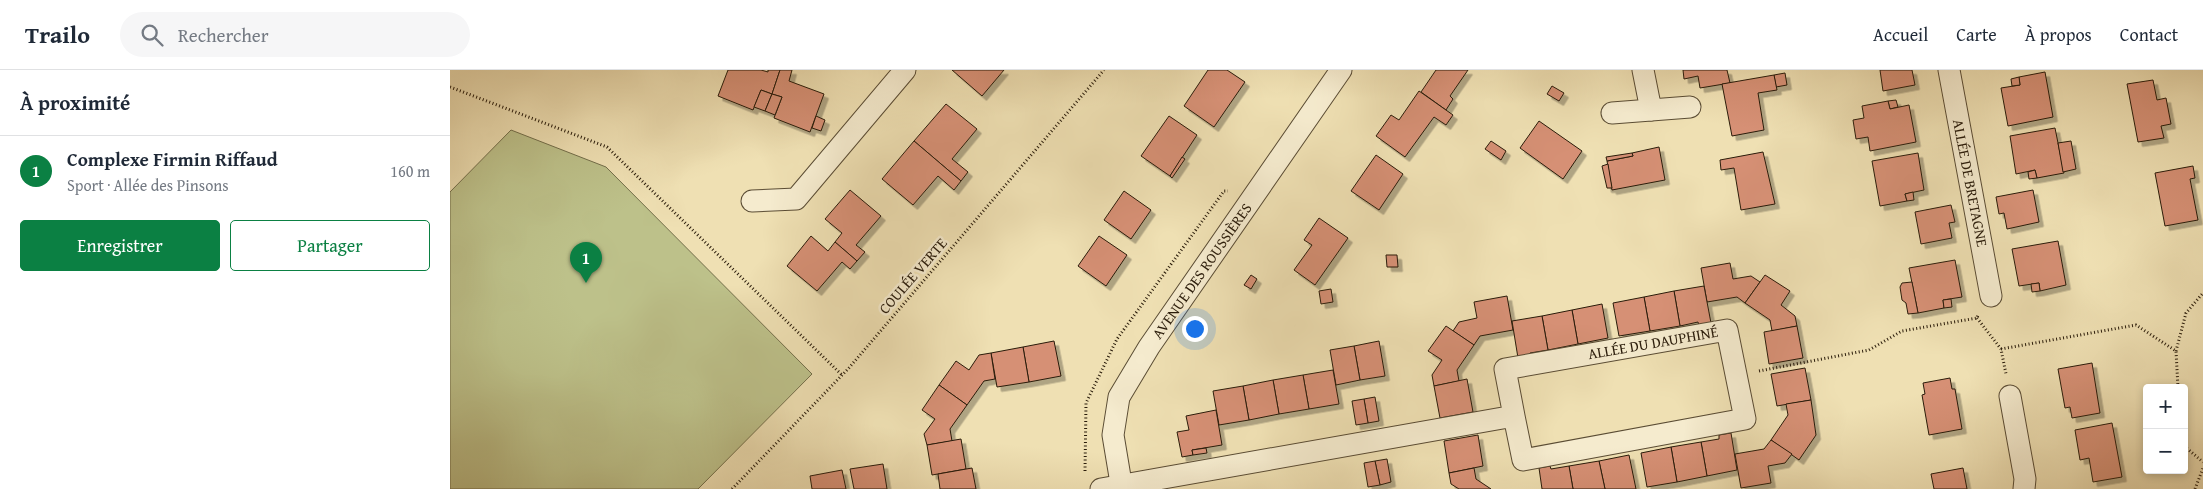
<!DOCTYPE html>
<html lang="fr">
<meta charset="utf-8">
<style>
body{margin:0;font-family:"Gentium Book Plus",serif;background:#f6f6f7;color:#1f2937}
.controls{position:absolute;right:15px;bottom:15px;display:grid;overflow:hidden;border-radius:5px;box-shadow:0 2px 8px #0003}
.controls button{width:45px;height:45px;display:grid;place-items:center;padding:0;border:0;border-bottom:1px solid #e0e1e3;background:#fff;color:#1f2937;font:25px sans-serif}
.you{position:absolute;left:744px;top:258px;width:18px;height:18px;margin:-12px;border:4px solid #fff;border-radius:50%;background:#1a73e8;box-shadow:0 0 0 8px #1a73e833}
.badge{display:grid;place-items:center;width:32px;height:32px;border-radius:50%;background:#0b8043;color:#fff;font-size:16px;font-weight:700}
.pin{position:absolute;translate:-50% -41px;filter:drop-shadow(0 1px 2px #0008)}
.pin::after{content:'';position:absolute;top:26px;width:18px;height:15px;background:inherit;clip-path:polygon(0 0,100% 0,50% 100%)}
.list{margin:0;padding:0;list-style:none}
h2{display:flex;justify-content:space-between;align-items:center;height:65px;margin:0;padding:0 20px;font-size:21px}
h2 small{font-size:16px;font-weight:400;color:#747a83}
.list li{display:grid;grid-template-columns:32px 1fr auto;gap:15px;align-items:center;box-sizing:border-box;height:70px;padding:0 20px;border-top:1px solid #e0e1e3}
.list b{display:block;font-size:19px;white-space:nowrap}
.list p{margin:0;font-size:16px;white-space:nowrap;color:#747a83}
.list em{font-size:16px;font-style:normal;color:#747a83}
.actions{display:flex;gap:10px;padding:15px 20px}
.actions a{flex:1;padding:11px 0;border:1px solid #0b8043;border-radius:5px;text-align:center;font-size:18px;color:#0b8043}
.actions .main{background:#0b8043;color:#fff}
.icon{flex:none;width:28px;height:28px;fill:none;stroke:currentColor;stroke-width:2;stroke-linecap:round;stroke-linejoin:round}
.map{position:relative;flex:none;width:1753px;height:419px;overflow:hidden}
header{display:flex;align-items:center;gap:30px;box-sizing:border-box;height:70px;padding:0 25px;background:#fff;border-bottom:1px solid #e0e1e3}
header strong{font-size:24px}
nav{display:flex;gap:28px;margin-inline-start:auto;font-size:18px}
.search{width:350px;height:45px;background:#f6f6f7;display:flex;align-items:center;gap:12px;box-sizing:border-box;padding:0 18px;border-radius:28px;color:#747a83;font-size:19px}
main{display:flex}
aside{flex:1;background:#fff}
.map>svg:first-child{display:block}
</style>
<header>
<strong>Trailo</strong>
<div class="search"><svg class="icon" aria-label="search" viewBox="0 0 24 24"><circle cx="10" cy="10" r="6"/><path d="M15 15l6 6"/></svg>Rechercher</div>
<nav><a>Accueil</a><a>Carte</a><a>À propos</a><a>Contact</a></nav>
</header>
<main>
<aside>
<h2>À proximité<small></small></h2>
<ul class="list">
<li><span class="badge">1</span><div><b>Complexe Firmin Riffaud</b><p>Sport · Allée des Pinsons</p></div><em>160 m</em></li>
</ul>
<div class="actions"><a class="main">Enregistrer</a><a>Partager</a></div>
</aside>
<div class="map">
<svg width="1753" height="419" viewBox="0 0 1753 419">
<defs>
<filter id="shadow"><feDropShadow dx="4.5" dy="4.5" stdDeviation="0" flood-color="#0004"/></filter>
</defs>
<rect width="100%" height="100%" fill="#efe0b3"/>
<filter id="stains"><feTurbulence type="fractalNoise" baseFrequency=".004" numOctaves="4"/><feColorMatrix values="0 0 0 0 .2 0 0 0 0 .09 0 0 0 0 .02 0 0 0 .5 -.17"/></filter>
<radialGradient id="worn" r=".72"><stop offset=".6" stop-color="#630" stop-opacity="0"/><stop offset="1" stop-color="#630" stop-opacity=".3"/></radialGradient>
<path fill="#bdc18a" stroke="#736e4a" d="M61 60 156 97 362 304 248 419H0V122Z"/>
<g fill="#d69075" stroke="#291b0a" filter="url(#shadow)">
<path d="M278 0H311L318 2V0H330L322 24 311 20 303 40 268 26Z"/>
<path d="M330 0H342L339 11 374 24 360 62 324 48 332 27 322 24Z"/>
<path d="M502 0H554L532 26Z"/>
<path d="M758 0H777L795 12 764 57 734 36Z"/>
<path d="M986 0H1018L1000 26 1003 29 996 40 971 22Z"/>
<path d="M1233 0H1277L1280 13 1250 18 1248 6 1234 9Z"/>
<path d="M1430 0H1462L1465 15 1433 21Z"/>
<path d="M1595 2 1603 47 1558 56 1551 18 1570 15 1569 7Z"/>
<path d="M1335 3 1337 15 1326 17 1324 5Z"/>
<path d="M1324 5 1327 20 1308 23 1314 60 1282 66 1272 14Z"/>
<path d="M1569 7 1570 15 1562 16 1561 9Z"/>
<path d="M1703 10 1707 30 1716 28 1721 54 1711 56 1714 68 1688 72 1677 14Z"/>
<path d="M1102 16 1114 23 1109 31 1097 24Z"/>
<path d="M311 20 322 24 315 41 304 37Z"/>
<path d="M969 21 1003 45 996 55 984 47 955 87 926 66 941 45 949 50Z"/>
<path d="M322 24 332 27 325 45 315 41Z"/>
<path d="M1446 30 1448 37 1440 39 1438 31Z"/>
<path d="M1438 31 1440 39 1459 35 1466 72 1420 81 1418 67 1406 69 1403 50 1414 48 1412 36Z"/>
<path d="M496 34 527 59 502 89 518 102 511 111 464 71Z"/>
<path d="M366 46 375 50 371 61 362 58Z"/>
<path d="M719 46 747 65 720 106 691 86Z"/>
<path d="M1089 51 1132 81 1113 109 1070 78Z"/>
<path d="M1605 58 1614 103 1587 108 1585 100 1566 104 1560 66Z"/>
<path d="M464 71 511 111 504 120 488 106 463 135 432 109Z"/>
<path d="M1041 71 1056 81 1051 90 1035 79Z"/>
<path d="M1621 71 1626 99 1613 102 1608 73Z"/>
<path d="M1209 77 1215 110 1162 120 1157 91 1183 86 1182 83Z"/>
<path d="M1313 82 1325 134 1291 140 1284 98 1271 100 1270 90Z"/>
<path d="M1182 83 1183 86 1157 91 1156 87Z"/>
<path d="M1468 83 1474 120 1455 124 1457 131 1430 136 1422 91Z"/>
<path d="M926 85 953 104 929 140 901 121Z"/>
<path d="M732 87 735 89 722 108 720 106Z"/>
<path d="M1158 94 1162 118H1157L1152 96Z"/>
<path d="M1743 96 1745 108 1740 109 1748 150 1715 156 1705 103Z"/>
<path d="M1585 100 1587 108 1579 109 1578 102Z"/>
<path d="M400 120 431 146 406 175 415 182 407 191 385 172 392 163 375 149Z"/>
<path d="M1583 120 1589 152 1557 159 1554 143 1549 144 1546 127Z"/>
<path d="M674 121 701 140 681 169 654 150Z"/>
<path d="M1463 122 1464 130 1457 131 1455 124Z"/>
<path d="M1501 135 1505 152 1499 153 1502 168 1471 174 1465 142Z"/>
<path d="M869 148 898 168 865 215 844 200 862 175 854 170Z"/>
<path d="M361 166 378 181 385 172 407 191 400 199 392 192 367 221 337 196Z"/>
<path d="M649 166 677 185 656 216 628 196Z"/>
<path d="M1608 171 1616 215 1590 221 1589 213 1569 216 1562 179Z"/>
<path d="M936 185H947L948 197H937Z"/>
<path d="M1505 190 1512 227 1493 230 1494 238 1468 243 1459 198Z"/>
<path d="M1280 193 1283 209 1301 206 1310 212 1295 233 1287 227 1257 232 1251 198Z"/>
<path d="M801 205 807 209 801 219 794 215Z"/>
<path d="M1315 205 1340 221 1331 235 1345 246 1347 256 1322 261 1320 250 1295 233Z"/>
<path d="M1462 212 1468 243 1458 244 1456 233 1452 230 1450 217 1452 213Z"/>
<path d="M1589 213 1590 221 1582 222 1581 214Z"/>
<path d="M1254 216 1261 253 1249 256 1248 252 1230 256 1224 221Z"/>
<path d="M881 219 883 232 871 234 869 221Z"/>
<path d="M1224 221 1230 256 1200 261 1194 227Z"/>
<path d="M1057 226 1063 260 1030 266 1024 275 1003 261 1009 252 1027 248 1024 232Z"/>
<path d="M1194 227 1200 261 1169 266 1163 233Z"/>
<path d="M1501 229 1502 237 1494 238 1493 230Z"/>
<path d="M1152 234 1158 268 1128 274 1122 240Z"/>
<path d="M1122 240 1128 274 1098 280 1092 246Z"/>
<path d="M1092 246 1098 280 1080 283V286L1068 288 1062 251Z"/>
<path d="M996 256 1024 275 1007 300 1009 311 984 316 982 305 992 290 978 281Z"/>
<path d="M1347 256 1353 288 1319 294 1314 262Z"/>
<path d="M604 271 611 306 579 312 573 277Z"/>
<path d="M929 271 935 306 910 310 904 276Z"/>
<path d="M904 276 910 310 886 315 880 280Z"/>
<path d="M573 277 579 312 547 317 541 283Z"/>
<path d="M541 283 545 309 534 311 517 335 489 315 506 291 519 300 529 285Z"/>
<path d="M1642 293 1650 343 1622 348 1620 337 1615 338 1608 299Z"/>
<path d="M1355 298 1361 330 1327 336 1321 304Z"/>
<path d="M883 300 889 334 859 339 853 305Z"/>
<path d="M853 305 859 339 829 344 823 310Z"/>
<path d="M1500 308 1502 319H1505L1512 359 1479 365 1472 325 1475 324 1473 313Z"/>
<path d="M1017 309 1023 342 990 348 984 316Z"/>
<path d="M823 310 829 344 799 350 793 316Z"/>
<path d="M489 315 517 335 500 359 502 371 477 375 474 364 485 349 472 340Z"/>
<path d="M793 316 799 350 769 355 763 321Z"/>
<path d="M925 327 929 351 918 353 914 329Z"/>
<path d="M914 329 918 353 906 355 902 331Z"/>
<path d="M1361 330 1366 365 1349 390 1321 370 1338 345 1336 334Z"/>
<path d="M766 340 772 375 742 380 743 385 732 387 727 362 739 360 736 346Z"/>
<path d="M1662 353 1672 407 1643 412 1639 388 1630 390 1625 360Z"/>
<path d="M1281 363 1287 400 1257 406 1251 372 1269 369V365Z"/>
<path d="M1028 365 1033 396 999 403 994 371Z"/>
<path d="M511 369 516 399 482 405 477 375Z"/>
<path d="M1321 370 1342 384 1335 393 1318 396 1321 413 1291 418 1285 384 1314 379Z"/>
<path d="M1251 372 1257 406 1227 412 1221 377Z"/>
<path d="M1221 377 1227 412 1197 417 1191 383Z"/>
<path d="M756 378 757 383 743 385 742 380Z"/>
<path d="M1179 385 1186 419H1155L1149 391Z"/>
<path d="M937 389 941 412 930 415 925 391Z"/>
<path d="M925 391 930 415 918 417 914 393Z"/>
<path d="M1149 391 1155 419H1123L1119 396Z"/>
<path d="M433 394 437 419H404L400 399Z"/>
<path d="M1100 396 1101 399 1119 396 1123 419H1092L1089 398Z"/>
<path d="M522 398 526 419H490L488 404Z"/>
<path d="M1024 398 1026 409 1041 419H1009L1001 414 999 403Z"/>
<path d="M1513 398 1517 419H1484L1481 404Z"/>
<path d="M392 400 396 419H362L360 406Z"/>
</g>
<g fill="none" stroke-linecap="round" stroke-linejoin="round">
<g stroke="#5a4c34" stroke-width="23">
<g id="street">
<path d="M1193 0 1201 40 1240 37"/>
<path d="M1499 0 1541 226"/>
<path d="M1162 43 1201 40"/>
<path d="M302 131 346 129 455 0"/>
<path d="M1560 326 1575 409 1574 419"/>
<path d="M651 419 1064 346 1073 390 1295 349 1277 260 1055 299 1064 346"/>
<path d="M672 419 663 365 669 327 699 277 891 0"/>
</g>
</g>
<g stroke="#291b0a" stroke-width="3" stroke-dasharray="1 2.5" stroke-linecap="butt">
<path d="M0 17 157 77 392 305"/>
<path d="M1527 248 1551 279 1556 304"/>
<path d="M1551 279 1686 255 1726 281 1728 318"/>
<path d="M1726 281 1736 243 1753 223"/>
<path d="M1309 301 1419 280 1452 261 1527 248 1528 245"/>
<path d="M1734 376 1753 392"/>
<path d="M635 401 636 333 667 269 774 121H778"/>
<path d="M282 419 398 299 654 0"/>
<path d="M1745 419 1753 398"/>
</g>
<use href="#street" stroke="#f5ebce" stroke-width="21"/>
</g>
<g text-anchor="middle" stroke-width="5" stroke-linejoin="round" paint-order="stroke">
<g font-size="15" fill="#291b0a" stroke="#f5ebce">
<text transform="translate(1520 113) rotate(79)" y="5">ALLÉE DE BRETAGNE</text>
<text transform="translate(752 201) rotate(-55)" y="5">AVENUE DES ROUSSIÈRES</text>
<text transform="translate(463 206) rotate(-49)" y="5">COULÉE VERTE</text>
<text transform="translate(1203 273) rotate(-10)" y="5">ALLÉE DU DAUPHINÉ</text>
</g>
</g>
<rect width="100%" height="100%" filter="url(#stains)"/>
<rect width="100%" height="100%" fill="url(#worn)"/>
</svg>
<div class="controls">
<button>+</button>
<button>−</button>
</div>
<div class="you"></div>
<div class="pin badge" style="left:136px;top:213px">1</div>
</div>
</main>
